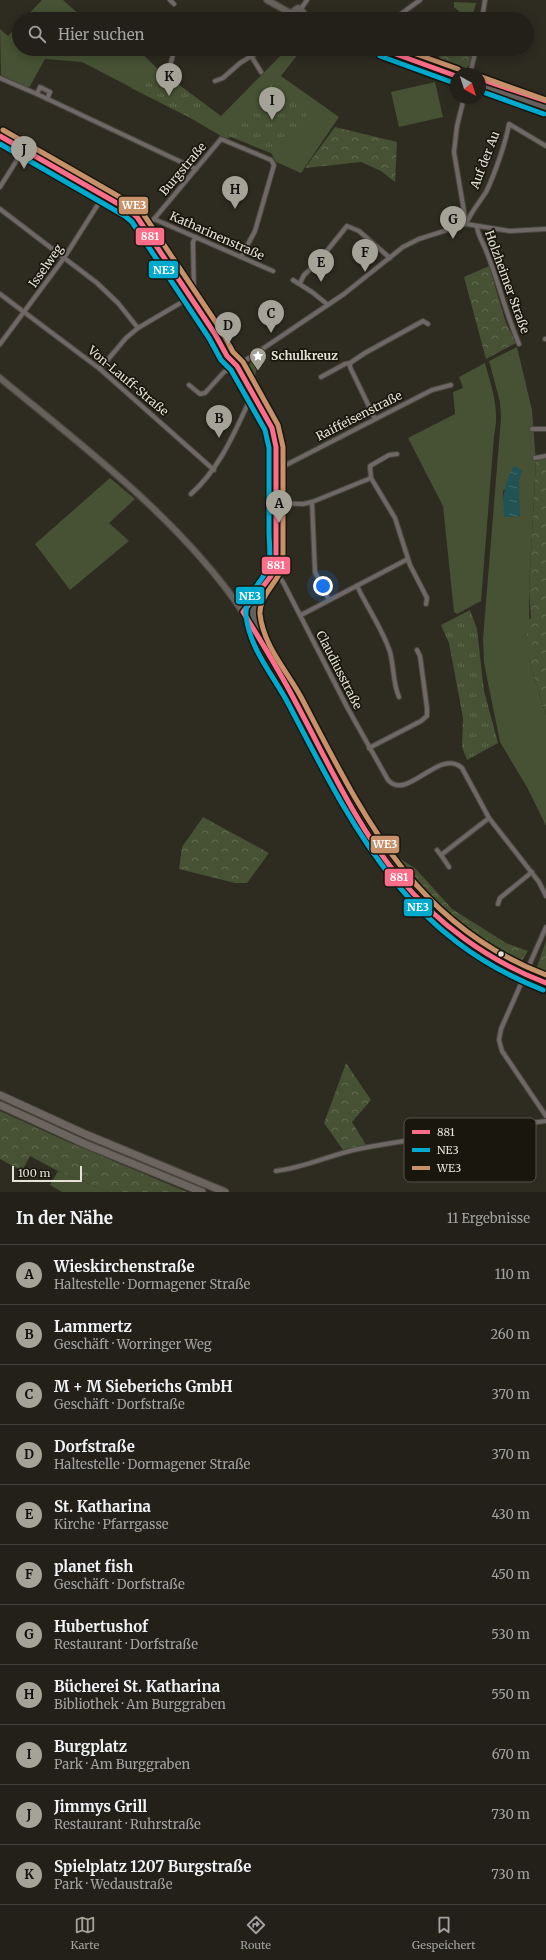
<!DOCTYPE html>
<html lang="de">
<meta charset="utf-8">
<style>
body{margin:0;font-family:Merriweather,serif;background:#2e2d26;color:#f1f3f6}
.compass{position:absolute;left:450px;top:68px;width:36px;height:36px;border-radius:50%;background:#222019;box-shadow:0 2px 10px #0003;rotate:141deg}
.scale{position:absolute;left:12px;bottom:10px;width:70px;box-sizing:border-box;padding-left:4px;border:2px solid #e5e2d6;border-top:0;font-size:11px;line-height:14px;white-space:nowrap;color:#e5e2d6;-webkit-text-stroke:3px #19160e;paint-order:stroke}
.you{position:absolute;left:323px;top:586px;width:14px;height:14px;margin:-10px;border:3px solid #fff;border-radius:50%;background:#1a73e8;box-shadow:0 0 0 6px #1a73e833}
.badge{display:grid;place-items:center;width:26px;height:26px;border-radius:50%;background:#a5a297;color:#111;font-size:13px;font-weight:700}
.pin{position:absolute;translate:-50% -33px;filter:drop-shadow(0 1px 2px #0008)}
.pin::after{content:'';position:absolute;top:21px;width:14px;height:12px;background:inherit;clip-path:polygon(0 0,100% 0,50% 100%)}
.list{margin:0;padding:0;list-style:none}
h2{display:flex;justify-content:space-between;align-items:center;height:52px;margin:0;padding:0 16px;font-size:17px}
h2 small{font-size:13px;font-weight:400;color:#a2a3a2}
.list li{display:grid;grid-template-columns:26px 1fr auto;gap:12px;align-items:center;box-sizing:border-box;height:60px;padding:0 16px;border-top:1px solid #3f3e38}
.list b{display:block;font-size:15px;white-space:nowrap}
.list p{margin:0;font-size:13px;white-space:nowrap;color:#a2a3a2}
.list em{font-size:13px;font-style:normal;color:#a2a3a2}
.icon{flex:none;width:22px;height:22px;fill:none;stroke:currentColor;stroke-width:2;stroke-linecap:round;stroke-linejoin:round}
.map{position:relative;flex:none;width:546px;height:1192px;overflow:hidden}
.search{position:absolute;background:#222019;box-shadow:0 2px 10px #0003;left:12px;right:12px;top:12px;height:44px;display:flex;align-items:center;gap:10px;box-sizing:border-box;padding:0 14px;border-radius:22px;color:#a2a3a2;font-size:15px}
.sheet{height:712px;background:#222019}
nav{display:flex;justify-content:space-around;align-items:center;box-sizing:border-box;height:56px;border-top:1px solid #3f3e38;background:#222019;font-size:11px;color:#a2a3a2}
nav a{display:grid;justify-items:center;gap:2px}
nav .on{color:#a5a297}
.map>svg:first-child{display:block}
</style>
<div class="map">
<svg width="546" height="1192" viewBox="0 0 546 1192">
<defs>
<pattern id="forest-crowns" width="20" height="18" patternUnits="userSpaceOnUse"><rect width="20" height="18" fill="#465233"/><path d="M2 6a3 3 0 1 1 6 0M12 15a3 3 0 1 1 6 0" fill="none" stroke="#616b50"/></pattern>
<pattern id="park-tufts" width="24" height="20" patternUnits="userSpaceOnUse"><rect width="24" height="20" fill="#465233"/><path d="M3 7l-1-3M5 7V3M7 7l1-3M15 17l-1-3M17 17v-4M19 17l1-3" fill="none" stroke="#616b50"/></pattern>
<pattern id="water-ripples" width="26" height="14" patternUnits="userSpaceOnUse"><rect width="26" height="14" fill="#215256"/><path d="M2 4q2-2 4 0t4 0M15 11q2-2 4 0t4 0" fill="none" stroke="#416b6e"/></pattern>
</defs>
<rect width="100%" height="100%" fill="#2e2b21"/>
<g fill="#465233" fill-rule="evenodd">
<path d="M42 0H63L80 15 85 13 91 19H24Z"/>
<path d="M454 2 476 3 472 19C466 19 459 11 454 7Z"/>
<path d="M19 25V49H137L159 70 221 116 287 49H302L281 76 339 117 301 173 276 162 271 153 231 137 226 139 192 119 82 62 45 59 29 88 1 75 0 29 8 36Z"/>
<path d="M447 49H455L460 53 464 52V49H468L462 58H456L440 53 441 50Z"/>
<path d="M435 82 443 117 399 127 391 92Z"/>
<path d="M517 347 532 410 536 462 529 590 530 664 546 715V826L528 789 500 742 484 663 483 639 501 418 500 402 489 361ZM522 470 505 517 503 491Z"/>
<path d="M485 363C492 389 500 409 494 436L481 601 457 614 454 612 443 506 408 438 455 414 453 392 463 388 459 377Z"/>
<path d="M110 478 135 499 109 523 129 541 70 590 35 544Z"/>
<path d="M58 1171 109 1192H62L50 1185Z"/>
</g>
<g fill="url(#forest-crowns)">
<path d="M468 49H474L471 64 466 68 439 59 440 53 456 58H462Z"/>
<path d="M335 127 397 142 395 182 381 171 361 162 305 168Z"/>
<path d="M489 266 506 323 516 343 486 359 464 277Z"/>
<path d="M546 457V715L530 664 526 622 531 618 529 590 536 462 539 458Z"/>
<path d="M203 817 269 853 247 883H235L179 869 182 847Z"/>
<path d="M387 850 416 869 452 909 506 943 528 951 521 962C515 959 509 954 502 951 495 948 487 946 480 942 442 919 410 888 387 850Z"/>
<path d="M546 941V973L536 970Z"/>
<path d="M346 1063 371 1100 352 1122 366 1145 343 1150 324 1123Z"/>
<path d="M0 1111 64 1140 187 1192H109L58 1171 30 1156 22 1171 0 1159Z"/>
</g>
<g fill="url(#park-tufts)">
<path d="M159 70 203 103 191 118 131 88Z"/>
<path d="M273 82H276L313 106 284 152 276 155 227 135Z"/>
<path d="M263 352 257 366 253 386C242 367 247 366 263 352Z"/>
<path d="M470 610 477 629 484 691 498 743 467 760 462 747 463 718 449 643 441 625Z"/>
</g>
<path fill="url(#water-ripples)" d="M514 466 522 470 519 481 520 516 504 517C502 497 504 484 514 466Z"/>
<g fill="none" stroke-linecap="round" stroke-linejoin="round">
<g stroke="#4a473f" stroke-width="6">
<g id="street">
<path d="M170 0 174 4"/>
<path d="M301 9 307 0"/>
<path d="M394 19 420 0"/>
<path d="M482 19 485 0"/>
<path d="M247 49 261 72"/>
<path d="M170 66 173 55 178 49"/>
<path d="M470 74 476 49"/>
<path d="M0 78 37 94 40 87 50 92 47 99"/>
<path d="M215 81 223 78 240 63 263 49"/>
<path d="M37 94 196 169"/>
<path d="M464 98 457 126 454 152 466 223"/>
<path d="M0 136 129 210 137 217 215 334 227 356 237 366 272 428 276 447V565L271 576 243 612"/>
<path d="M0 187 24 149"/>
<path d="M0 209 97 283 118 303 138 328"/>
<path d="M154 219 273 271"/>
<path d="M466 224C471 212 479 203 486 192 494 176 506 142 509 124L546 146"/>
<path d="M477 227C478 236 484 244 487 253 499 283 506 314 519 344"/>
<path d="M144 228 154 219 221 139 271 160 274 165 255 231 241 257"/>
<path d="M293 280 312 292 327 304"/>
<path d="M300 283 304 275 317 263 347 226 359 231 390 258"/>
<path d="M0 294 100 369 214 470"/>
<path d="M545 339H546"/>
<path d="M0 344 64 258 104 195"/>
<path d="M100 369 126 338 138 328 194 295 193 242 196 237"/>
<path d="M321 377 345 364 350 363"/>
<path d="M189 385 200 394 205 393 224 372 237 366 344 294 403 247 419 239 466 224 510 231 546 229"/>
<path d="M375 419 350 367V363L365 353 423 321 428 324"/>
<path d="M532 429H546"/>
<path d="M397 454 389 455 370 466 371 478 395 518 410 565 427 598 426 604"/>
<path d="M535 458 546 456"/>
<path d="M276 468 284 466 432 390 451 385"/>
<path d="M191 494C221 467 235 431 252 395"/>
<path d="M312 502 315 572 329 600"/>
<path d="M276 503 303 504 312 502 371 478"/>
<path d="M274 571 283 582 347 707 388 780C407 802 440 747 462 768L489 818 539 882 546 896"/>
<path d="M357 586C367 607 383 630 390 652 394 667 393 684 399 697"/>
<path d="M301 615 408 559"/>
<path d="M369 748 421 721 427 716V708L420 656 417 650"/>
<path d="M437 850 441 855"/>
<path d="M449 867 441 855 489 818"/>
<path d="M498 904 500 898 532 872"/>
<path d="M546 927 501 1029 499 1040 502 1051 546 1116"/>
<path d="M276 1171C304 1168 330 1155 358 1149 420 1137 483 1130 546 1121"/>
</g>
</g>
<g stroke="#4a473f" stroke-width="8">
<g id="secondary">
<path d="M267 0 292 14"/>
<path d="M304 14 312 19"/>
<path d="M296 19 293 16 292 12 298 8 303 12 300 19"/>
<path d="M382 49 456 76"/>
<path d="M435 64 465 74"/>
<path d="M480 79 546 101"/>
<path d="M480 84 546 107"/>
<path d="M0 378C80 444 165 508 228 591 333 732 359 916 546 983"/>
<path d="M256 630 253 612 258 592"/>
</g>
</g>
<g stroke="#4a473f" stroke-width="9">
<g id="highway">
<path d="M0 1095 85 1134 225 1192"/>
<path d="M0 1105 85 1144 202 1192"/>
</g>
</g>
<use href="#street" stroke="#6f6866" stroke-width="4"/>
<use href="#secondary" stroke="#67615c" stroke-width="5.5"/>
<use href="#highway" stroke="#6b645f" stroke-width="7"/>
<g stroke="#19160e" stroke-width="8">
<g id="bus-1">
<path d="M382 49 456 76"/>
<path d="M480 79 546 101"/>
<path d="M0 136 129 210 137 217 215 334 227 356 237 366 272 428 276 447V565L271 576 243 612C261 641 279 670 295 701 327 760 355 824 398 876 437 924 489 961 546 983"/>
</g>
</g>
<g stroke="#19160e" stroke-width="8">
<g id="bus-2">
<path d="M380 56 454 83"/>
<path d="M480 91 544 114"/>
<path d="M0 144 125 216 132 222 209 338 221 360 231 370 265 430 269 448C269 476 269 504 269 531 269 542 271 555 269 565 263 584 244 592 246 616 250 650 274 676 289 705 354 829 404 935 543 990"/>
</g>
</g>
<g stroke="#19160e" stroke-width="8">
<g id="bus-3">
<path d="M402 49 458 69"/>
<path d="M482 77 546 100"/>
<path d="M3 130 132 204 142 212 221 330 233 352 243 362 278 425 283 447V566C278 582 259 596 260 614 263 645 287 671 301 697 363 815 413 924 546 975"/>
</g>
</g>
<use href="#bus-1" stroke="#fb6d88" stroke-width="5"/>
<use href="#bus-2" stroke="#00a9ce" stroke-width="5"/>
<use href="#bus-3" stroke="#c7916a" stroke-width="5"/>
</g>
<defs>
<g id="sight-pin" transform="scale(0.9)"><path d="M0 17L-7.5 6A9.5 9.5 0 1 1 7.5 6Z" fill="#a5a297" stroke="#19160e"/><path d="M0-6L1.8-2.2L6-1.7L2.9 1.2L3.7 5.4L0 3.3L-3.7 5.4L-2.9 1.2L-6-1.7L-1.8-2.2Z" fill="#fff"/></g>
</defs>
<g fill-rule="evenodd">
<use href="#sight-pin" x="258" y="356"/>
</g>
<circle fill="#e5e2d6" stroke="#19160e" stroke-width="1.5" cx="501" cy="954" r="3.5"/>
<g text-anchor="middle" stroke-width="3.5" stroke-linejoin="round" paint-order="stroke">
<g font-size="12" fill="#e5e2d6" stroke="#19160e">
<text transform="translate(485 160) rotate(-69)" y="4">Auf der Au</text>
<text transform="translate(183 169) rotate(-50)" y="4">Burgstraße</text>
<text transform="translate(217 236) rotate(24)" y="4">Katharinenstraße</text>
<text transform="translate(46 266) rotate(-55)" y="4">Isselweg</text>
<text transform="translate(507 282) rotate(70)" y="4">Holzheimer Straße</text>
<text transform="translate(128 381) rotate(40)" y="4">Von-Lauff-Straße</text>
<text transform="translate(359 416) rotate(-27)" y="4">Raiffeisenstraße</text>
<text transform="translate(339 670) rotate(63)" y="4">Claudiusstraße</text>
</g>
<g font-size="12" font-weight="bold" fill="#e5e2d6" stroke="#19160e" text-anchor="start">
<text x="271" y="360">Schulkreuz</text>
</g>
</g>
<rect x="404" y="1118" width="132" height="64" rx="6" fill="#19160e" stroke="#56534a" stroke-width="1"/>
<rect x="412" y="1130" width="18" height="4" fill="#fb6d88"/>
<rect x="412" y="1148" width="18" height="4" fill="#00a9ce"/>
<rect x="412" y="1166" width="18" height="4" fill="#c7916a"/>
<g font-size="11" fill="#e5e2d6">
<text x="437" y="1136">881</text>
<text x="437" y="1154">NE3</text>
<text x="437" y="1172">WE3</text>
</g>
<g stroke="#19160e" stroke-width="1.5">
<rect x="118" y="196" width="31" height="19" rx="4" fill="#c7916a"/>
<rect x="135" y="227" width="30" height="19" rx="4" fill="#fb6d88"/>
<rect x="148" y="260" width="31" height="19" rx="4" fill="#00a9ce"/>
<rect x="261" y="556" width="30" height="19" rx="4" fill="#fb6d88"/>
<rect x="235" y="586" width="30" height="19" rx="4" fill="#00a9ce"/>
<rect x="370" y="835" width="30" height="19" rx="4" fill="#c7916a"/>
<rect x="384" y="868" width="30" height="19" rx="4" fill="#fb6d88"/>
<rect x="403" y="898" width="30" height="19" rx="4" fill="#00a9ce"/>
</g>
<g font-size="11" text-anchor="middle" font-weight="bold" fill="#fff">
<text x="134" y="209">WE3</text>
<text x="150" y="240">881</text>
<text x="164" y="274">NE3</text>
<text x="276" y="569">881</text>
<text x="250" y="600">NE3</text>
<text x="385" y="848">WE3</text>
<text x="399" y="881">881</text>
<text x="418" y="911">NE3</text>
</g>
</svg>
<svg class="compass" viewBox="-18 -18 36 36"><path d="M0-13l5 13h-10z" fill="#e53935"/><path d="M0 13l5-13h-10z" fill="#a2a3a2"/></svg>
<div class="scale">100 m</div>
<div class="you"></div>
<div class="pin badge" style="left:279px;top:523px">A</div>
<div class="pin badge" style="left:219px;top:438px">B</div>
<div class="pin badge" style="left:271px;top:333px">C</div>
<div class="pin badge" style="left:228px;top:345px">D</div>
<div class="pin badge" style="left:321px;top:282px">E</div>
<div class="pin badge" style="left:365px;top:272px">F</div>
<div class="pin badge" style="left:453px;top:239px">G</div>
<div class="pin badge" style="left:235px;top:209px">H</div>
<div class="pin badge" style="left:272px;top:120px">I</div>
<div class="pin badge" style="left:24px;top:169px">J</div>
<div class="pin badge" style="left:169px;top:96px">K</div>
<div class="search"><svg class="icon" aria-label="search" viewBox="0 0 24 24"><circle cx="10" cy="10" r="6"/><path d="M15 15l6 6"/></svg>Hier suchen</div>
</div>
<section class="sheet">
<h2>In der Nähe<small>11 Ergebnisse</small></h2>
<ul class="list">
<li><span class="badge">A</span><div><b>Wieskirchenstraße</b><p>Haltestelle · Dormagener Straße</p></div><em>110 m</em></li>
<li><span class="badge">B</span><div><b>Lammertz</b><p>Geschäft · Worringer Weg</p></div><em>260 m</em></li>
<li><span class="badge">C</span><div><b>M + M Sieberichs GmbH</b><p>Geschäft · Dorfstraße</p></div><em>370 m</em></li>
<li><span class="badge">D</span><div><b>Dorfstraße</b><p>Haltestelle · Dormagener Straße</p></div><em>370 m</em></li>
<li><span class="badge">E</span><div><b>St. Katharina</b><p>Kirche · Pfarrgasse</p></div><em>430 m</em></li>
<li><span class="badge">F</span><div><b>planet fish</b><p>Geschäft · Dorfstraße</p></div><em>450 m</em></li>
<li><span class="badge">G</span><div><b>Hubertushof</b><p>Restaurant · Dorfstraße</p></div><em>530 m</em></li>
<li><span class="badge">H</span><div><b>Bücherei St. Katharina</b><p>Bibliothek · Am Burggraben</p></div><em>550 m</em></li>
<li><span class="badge">I</span><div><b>Burgplatz</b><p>Park · Am Burggraben</p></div><em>670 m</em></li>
<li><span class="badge">J</span><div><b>Jimmys Grill</b><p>Restaurant · Ruhrstraße</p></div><em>730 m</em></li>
<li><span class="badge">K</span><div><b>Spielplatz 1207 Burgstraße</b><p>Park · Wedaustraße</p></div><em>730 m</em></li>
</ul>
</section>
<nav>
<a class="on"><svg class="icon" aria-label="map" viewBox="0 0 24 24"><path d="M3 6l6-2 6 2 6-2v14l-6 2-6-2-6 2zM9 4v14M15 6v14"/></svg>Karte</a>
<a><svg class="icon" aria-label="directions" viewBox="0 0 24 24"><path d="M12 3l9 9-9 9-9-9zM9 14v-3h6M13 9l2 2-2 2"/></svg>Route</a>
<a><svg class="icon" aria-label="saved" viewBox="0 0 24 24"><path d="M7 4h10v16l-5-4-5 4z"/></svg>Gespeichert</a>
</nav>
